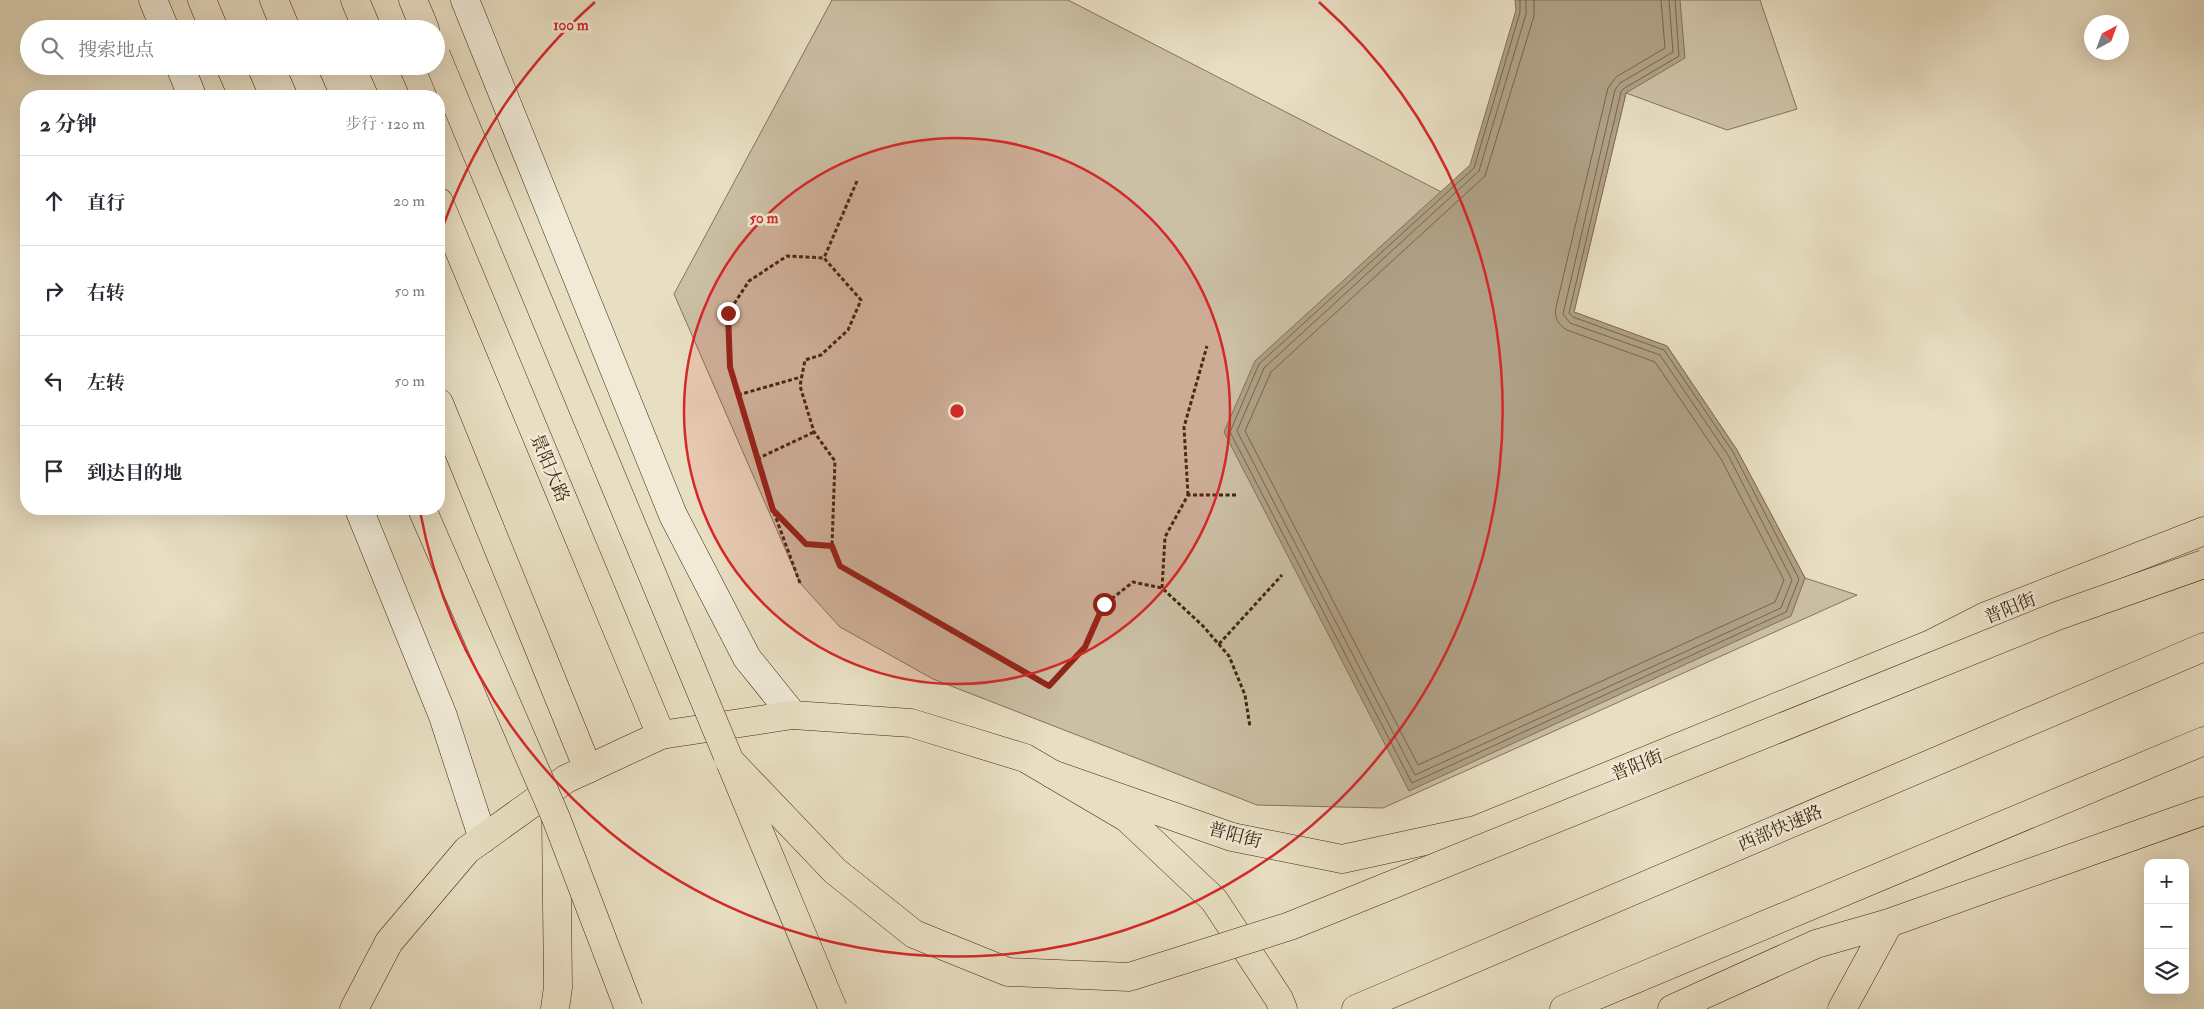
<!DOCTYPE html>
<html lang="zh">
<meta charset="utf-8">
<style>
body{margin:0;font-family:"IM FELL Double Pica","Noto Serif SC",serif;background:#f2f2f3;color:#2b2b33}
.controls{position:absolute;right:15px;bottom:15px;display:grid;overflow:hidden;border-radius:10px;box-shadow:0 5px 20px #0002}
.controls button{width:45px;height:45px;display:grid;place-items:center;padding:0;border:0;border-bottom:1px solid #e1e1e2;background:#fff;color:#2b2b33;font:25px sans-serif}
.compass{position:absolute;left:2084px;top:15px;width:45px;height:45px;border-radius:50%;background:#fff;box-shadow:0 5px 20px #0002;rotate:41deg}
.stop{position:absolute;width:15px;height:15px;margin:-11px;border:4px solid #8f2418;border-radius:50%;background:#fff}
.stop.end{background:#8f2418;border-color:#fff;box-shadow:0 1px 5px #0008}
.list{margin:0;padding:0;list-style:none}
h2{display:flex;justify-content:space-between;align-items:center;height:65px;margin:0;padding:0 20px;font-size:21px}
h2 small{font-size:16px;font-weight:400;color:#7c7c81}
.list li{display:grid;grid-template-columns:32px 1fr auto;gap:15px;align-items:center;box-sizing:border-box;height:90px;padding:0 20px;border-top:1px solid #e1e1e2}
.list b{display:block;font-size:19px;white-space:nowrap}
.list em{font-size:16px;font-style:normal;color:#7c7c81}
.icon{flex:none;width:28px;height:28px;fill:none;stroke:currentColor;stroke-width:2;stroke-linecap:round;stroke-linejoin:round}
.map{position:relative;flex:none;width:2204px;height:1009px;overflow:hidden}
.search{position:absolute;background:#fff;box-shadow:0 5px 20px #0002;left:20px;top:20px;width:425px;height:55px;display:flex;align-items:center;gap:12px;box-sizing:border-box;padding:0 18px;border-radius:28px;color:#7c7c81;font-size:19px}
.panel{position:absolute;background:#fff;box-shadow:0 5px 20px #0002;left:20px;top:90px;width:425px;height:425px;border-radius:20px}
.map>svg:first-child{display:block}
</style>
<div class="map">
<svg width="2204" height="1009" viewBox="0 0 2204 1009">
<rect width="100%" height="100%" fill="#e8dec2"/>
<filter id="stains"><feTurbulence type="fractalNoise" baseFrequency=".004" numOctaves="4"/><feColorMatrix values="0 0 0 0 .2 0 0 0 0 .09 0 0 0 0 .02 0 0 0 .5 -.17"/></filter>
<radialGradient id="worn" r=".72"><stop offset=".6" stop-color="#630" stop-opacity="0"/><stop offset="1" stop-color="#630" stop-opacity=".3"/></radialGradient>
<path fill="#cbbfa4" stroke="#86735a" d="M832 0H1068L1457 200 1507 99 1523 3 1516 0H1760L1797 109 1727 130 1626 93 1574 312 1667 346 1737 450 1805 578 1857 595 1383 808 1257 805 933 679 840 627 800 583 674 294Z"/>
<path fill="#afa085" stroke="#837056" d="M1515 0H1680L1685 58 1626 93 1574 312 1667 346 1737 450 1805 578 1791 616 1409 791 1224 432 1255 361 1470 165 1516 10Z"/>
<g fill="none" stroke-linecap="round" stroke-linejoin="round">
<g stroke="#78644a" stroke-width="1">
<path d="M1520 0V12L1474 168 1259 364 1230 432 1412 783 1786 612 1799 579 1733 452 1664 350 1573 317 1569 313 1621 92 1623 89 1679 56 1675 0"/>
<path d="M1526 0V14L1479 171 1264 368 1237 431 1415 775 1781 608 1792 580 1728 455 1660 355 1570 323 1563 314 1615 90 1620 83 1673 52 1669 0"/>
<path d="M1534 0V16L1485 176 1271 372 1245 431 1418 765 1775 602 1784 580 1721 459 1655 362 1567 330C1558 325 1554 317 1556 307L1608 88 1616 77 1665 48 1661 0"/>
</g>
<g stroke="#40270f" stroke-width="29">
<g id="secondary">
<path d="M153 0 165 29"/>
<path d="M465 0 673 515 747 658 793 715"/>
<path d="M180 66 192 96"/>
<path d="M359 509 443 716 483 839"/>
</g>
</g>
<g stroke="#40270f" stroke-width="29">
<g id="primary">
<path d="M274 0 286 29"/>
<path d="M355 0 367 29"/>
<path d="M301 66 314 96"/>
<path d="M382 66 395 96"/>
<path d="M439 202 661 735"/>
<path d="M439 403 588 769"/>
<path d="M1052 774 1232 837 1342 859 1476 830 1931 644 1986 616 2204 531"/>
<path d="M354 1009 389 942 467 850 566 779 661 735 793 715 911 723 1025 758 1127 818 1214 900 1279 999 1283 1009"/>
<path d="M1672 1009 1816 944 1889 923 2204 811"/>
<path d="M1842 1009 1889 923"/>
</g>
</g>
<g stroke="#40270f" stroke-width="29">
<g id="highway">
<path d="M202 0 214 29"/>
<path d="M413 0 425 29"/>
<path d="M230 66 243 96"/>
<path d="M555 1009 558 987 556 820"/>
<path d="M1356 1009 2204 647"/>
<path d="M1564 1009 2204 741"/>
</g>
</g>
<g stroke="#40270f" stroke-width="3" stroke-dasharray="4 2.5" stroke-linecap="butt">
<path d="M857 181 824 258 861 300 848 330 821 355 805 360 800 386 814 432 835 461 832 546 840 566 1049 686 1085 647 1105 604 1133 582 1162 588 1203 626 1229 656 1245 695 1250 727"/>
<path d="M738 395 801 377"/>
<path d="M757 459 814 432"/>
<path d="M1188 495 1184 427 1207 346"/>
<path d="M775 513 806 544 832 546"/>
<path d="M800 583 773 510 730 367 728 313 749 281 787 256 824 258"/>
<path d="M1162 588 1165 537 1188 495H1237"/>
<path d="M1219 644 1282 575"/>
</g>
<use href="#secondary" stroke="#f0ead7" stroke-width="28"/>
<use href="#primary" stroke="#e8dec2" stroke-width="28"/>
<use href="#highway" stroke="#e8dec2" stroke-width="28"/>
<g stroke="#40270f" stroke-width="29" stroke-linecap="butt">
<g id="highway-bridge">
<path d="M436 55 833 1009"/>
<path d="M422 509 556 818 629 1009"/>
<path d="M728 759 835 871 914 934 1008 972 1129 977 1290 926 2057 616 2204 564"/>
</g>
</g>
<use href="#highway-bridge" stroke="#e8dec2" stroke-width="28"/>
</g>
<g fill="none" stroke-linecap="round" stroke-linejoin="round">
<path stroke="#8f2418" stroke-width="6" d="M728 313 730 367 773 510 806 544 832 546 840 566 1049 686 1085 647 1104 604"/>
</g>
<circle cx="957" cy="411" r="273" fill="#d62828" fill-opacity=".12"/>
<g fill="none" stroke="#d62828" stroke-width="2.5">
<circle cx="957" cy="411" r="273"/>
<path d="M439 238A546 546 0 0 1 595 2M1319 2A546 546 0 1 1 420 511"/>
</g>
<g text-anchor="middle" stroke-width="5" stroke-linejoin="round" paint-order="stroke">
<g font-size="18" fill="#40270f" stroke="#f0ead7">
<text transform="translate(550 468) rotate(67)" y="6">景阳大路</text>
<text transform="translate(2010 608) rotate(-22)" y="6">普阳街</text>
<text transform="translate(1637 765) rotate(-22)" y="6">普阳街</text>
<text transform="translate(1780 828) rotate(-23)" y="6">西部快速路</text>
<text transform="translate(1235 835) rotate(15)" y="6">普阳街</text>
</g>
</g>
<circle cx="957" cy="411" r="8" fill="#d62828" stroke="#f0ead7" stroke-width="2.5"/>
<g font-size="15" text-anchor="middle" font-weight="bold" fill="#d62828" stroke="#f0ead7" stroke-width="5" stroke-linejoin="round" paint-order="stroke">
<text x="571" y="30">100 m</text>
<text x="764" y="223">50 m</text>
</g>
<rect width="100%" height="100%" filter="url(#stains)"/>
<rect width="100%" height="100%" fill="url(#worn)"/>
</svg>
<div class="controls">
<button>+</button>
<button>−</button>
<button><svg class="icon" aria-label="layers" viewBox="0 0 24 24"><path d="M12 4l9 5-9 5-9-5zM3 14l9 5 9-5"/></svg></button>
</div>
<svg class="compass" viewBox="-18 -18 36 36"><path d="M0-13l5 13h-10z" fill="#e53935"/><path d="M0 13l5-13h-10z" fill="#7c7c81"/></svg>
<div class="stop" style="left:1104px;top:604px"></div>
<div class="stop end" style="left:728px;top:313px"></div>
<div class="search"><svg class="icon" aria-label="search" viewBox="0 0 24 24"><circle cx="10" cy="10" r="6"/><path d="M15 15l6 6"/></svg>搜索地点</div>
<section class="panel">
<h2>2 分钟<small>步行 · 120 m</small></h2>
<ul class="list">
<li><svg class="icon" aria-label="ahead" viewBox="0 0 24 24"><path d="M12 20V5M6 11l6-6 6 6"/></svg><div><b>直行</b></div><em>20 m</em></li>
<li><svg class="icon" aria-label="right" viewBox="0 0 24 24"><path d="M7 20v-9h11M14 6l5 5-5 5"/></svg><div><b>右转</b></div><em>50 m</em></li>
<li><svg class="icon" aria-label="left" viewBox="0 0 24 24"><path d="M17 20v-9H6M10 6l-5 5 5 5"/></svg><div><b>左转</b></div><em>50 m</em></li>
<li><svg class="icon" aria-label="arrive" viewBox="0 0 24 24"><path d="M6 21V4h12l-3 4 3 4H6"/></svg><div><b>到达目的地</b></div></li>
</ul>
</section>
</div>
